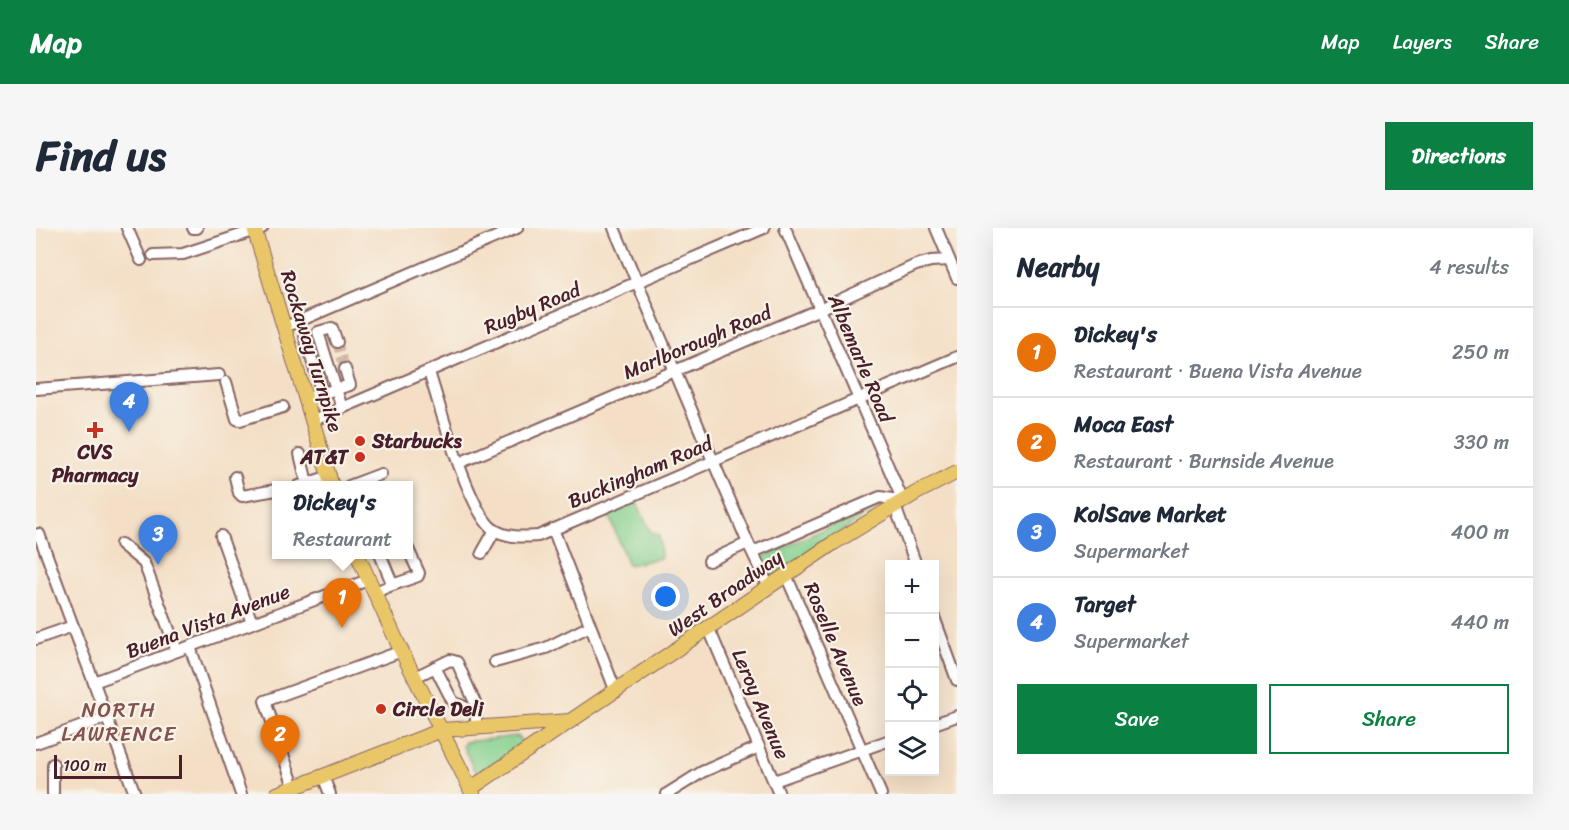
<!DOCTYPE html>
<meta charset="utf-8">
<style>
body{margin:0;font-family:Sriracha,sans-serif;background:#f6f6f7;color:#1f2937}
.controls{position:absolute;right:18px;bottom:18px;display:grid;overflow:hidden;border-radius:0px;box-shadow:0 6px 24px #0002}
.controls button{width:54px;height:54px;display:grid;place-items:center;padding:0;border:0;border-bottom:2px solid #e0e1e3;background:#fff;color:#1f2937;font:30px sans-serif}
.scale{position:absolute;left:18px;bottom:15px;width:128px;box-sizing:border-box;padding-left:6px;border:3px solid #4a1f2b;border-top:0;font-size:16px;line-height:21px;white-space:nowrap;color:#4a1f2b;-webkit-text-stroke:4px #f7f3e8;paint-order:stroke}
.you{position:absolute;left:630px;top:369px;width:21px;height:21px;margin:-15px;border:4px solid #fff;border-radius:50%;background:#1a73e8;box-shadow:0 0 0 9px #1a73e833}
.badge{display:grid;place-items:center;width:39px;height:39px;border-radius:50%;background:#0b8043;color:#fff;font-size:20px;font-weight:700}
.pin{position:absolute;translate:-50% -50px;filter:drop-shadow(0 2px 3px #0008)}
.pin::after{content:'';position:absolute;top:32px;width:21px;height:18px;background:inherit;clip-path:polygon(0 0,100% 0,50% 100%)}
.popup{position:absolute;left:236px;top:253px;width:141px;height:78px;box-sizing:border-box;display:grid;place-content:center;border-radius:0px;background:#fff;filter:drop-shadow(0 2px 4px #0005);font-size:20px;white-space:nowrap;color:#747a83}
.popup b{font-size:22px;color:#1f2937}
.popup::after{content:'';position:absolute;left:50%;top:100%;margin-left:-12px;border:12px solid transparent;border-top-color:#fff}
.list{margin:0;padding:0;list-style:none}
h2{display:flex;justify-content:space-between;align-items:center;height:78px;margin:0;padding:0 24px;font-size:26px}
h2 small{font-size:20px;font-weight:400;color:#747a83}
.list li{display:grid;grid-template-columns:39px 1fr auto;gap:18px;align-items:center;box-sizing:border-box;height:90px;padding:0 24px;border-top:2px solid #e0e1e3}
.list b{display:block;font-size:22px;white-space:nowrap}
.list p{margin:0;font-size:20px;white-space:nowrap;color:#747a83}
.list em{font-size:20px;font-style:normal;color:#747a83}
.actions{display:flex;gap:12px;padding:18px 24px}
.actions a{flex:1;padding:14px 0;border:2px solid #0b8043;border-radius:0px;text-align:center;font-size:21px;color:#0b8043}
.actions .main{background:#0b8043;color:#fff}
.icon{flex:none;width:33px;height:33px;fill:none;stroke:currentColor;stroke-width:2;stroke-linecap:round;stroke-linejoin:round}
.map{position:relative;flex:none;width:921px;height:566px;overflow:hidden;border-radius:0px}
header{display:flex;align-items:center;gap:36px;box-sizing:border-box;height:84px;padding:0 30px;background:#0b8043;color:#fff}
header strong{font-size:28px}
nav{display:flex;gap:33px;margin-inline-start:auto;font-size:21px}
.intro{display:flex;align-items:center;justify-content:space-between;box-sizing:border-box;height:144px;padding:0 36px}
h1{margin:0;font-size:42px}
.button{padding:15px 27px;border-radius:0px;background:#0b8043;color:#fff;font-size:21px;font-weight:700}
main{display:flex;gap:36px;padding:0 36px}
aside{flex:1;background:#fff;border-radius:0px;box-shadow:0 6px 24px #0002}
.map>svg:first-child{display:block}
</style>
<header>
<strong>Map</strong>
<nav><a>Map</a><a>Layers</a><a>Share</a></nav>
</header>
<div class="intro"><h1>Find us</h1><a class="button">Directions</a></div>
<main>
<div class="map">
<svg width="921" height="566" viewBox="0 0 921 566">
<rect width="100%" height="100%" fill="#f7f3e8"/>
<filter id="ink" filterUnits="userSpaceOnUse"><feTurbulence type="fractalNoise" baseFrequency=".0167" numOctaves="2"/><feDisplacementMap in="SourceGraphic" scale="12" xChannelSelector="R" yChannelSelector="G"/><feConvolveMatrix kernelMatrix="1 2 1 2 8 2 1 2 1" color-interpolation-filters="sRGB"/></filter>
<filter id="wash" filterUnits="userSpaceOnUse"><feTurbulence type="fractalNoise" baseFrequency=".008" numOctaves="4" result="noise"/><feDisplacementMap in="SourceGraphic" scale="24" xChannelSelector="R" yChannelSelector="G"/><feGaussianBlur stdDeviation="1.35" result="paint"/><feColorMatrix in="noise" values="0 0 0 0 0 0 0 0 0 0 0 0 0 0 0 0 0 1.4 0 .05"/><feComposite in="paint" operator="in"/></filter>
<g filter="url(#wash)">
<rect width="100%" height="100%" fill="#f4dfc6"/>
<g fill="#85d08d" stroke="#68785c" stroke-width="1.5">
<path d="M600 273 614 303 623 308 625 330 592 337 572 285Z"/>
<path d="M851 273 734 351 724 330Z"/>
<path d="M482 508 487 516 444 545 438 542 427 518 429 514Z"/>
</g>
</g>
<g filter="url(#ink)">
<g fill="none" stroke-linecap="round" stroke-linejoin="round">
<path stroke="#d2b9a7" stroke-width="10" stroke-dasharray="10 5" stroke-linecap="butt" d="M301 114 309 141"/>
<g stroke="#866261" stroke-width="14">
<g id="minor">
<path d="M91 0 105 32"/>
<path d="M157 0H161"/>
<path d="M578 0 712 315 733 359"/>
<path d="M749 0 867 273"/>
<path d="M900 0 921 50"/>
<path d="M117 27 147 26 226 0"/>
<path d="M249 99 481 0"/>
<path d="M269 109 286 165"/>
<path d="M301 114 296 100 282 104 306 180"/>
<path d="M393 144C403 176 433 284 457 301 470 310 487 309 502 308L921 129"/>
<path d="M190 154 201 191 204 192 247 179"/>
<path d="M0 161 183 147"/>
<path d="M271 170 314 157 309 141"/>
<path d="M278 192 728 0"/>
<path d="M264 226 271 255"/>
<path d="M423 235 784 81 880 37 895 33 913 32"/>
<path d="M199 249 203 265 206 268 240 262"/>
<path d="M263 258 294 248"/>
<path d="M313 258 345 246"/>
<path d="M859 278 880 337"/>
<path d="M517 301 580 464"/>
<path d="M0 307 3 306 99 566"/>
<path d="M185 308 216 395"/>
<path d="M85 316 108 335 141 423"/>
<path d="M717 324 844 269 867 273"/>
<path d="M446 325 459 302"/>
<path d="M344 326 356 355"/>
<path d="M673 333 712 315"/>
<path d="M750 347 845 566"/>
<path d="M338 365C353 357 366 354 382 348L383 345 372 321"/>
<path d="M898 389 921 452"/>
<path d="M673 401 743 566"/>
<path d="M0 411 37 398"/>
<path d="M154 419 205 566"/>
<path d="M459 434 510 420 554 398"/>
<path d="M399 439 417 474 440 484"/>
<path d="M379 449 414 432 421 434 440 477V500"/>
<path d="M58 454 332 352"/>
<path d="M898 496 921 488"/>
<path d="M0 515 71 489"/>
<path d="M17 536V566"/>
<path d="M287 548 294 566"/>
<path d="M738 553 854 512"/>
<path d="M258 559 229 473 366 423"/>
<path d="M631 566 666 544 723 519"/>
</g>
</g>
<g stroke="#866261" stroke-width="16">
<g id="major">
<path d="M218 0 296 258"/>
<path d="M321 326 363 418 437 566"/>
<path d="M434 561 796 316 880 265 921 244"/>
<path d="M241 566 406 502 534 493"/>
</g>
</g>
<use href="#minor" stroke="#fff" stroke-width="10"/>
<use href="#major" stroke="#e9c769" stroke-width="14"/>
</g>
</g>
<g fill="#c8321e" stroke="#f7f3e8" stroke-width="2">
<path d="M56 193h6v6h6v6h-6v6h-6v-6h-6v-6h6z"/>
<circle cx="324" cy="213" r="6"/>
<circle cx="324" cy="229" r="6"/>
<circle cx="345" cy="481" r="6"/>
</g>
<g text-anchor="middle" stroke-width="4.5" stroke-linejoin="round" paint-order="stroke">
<g font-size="20" fill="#4a1f2b" stroke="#f7f3e8">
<text transform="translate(496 80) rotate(-23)" y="7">Rugby Road</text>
<text transform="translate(661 114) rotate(-23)" y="7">Marlborough Road</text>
<text transform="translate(276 123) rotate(73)" y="7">Rockaway Turnpike</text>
<text transform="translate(825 130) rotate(67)" y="7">Albemarle Road</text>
<text transform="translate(604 244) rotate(-23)" y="7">Buckingham Road</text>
<text transform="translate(689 365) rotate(-35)" y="7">West Broadway</text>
<text transform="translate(172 393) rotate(-21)" y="7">Buena Vista Avenue</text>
<text transform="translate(800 416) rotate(67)" y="7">Roselle Avenue</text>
<text transform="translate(725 476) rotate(67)" y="7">Leroy Avenue</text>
</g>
<g font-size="20" font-weight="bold" fill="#4a1f2b" stroke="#f7f3e8" text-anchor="start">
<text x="336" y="220">Starbucks</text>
<text x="59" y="231" text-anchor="middle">CVS<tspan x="59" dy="23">Pharmacy</tspan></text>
<text x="312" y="236" text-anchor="end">AT&amp;T</text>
<text x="357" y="488">Circle Deli</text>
</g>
<g font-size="21" letter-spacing="1.5" fill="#84524f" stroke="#f7f3e8">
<text x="83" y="489">NORTH<tspan x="83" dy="24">LAWRENCE</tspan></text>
</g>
</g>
</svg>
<div class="controls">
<button>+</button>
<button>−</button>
<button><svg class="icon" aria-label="locate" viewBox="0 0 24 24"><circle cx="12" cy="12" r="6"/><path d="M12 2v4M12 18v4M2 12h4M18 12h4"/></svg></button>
<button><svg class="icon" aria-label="layers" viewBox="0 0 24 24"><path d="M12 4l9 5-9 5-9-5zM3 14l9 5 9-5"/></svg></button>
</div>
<div class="scale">100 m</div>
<div class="you"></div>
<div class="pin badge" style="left:306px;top:400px;background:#e8710a">1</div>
<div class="popup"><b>Dickey's</b>Restaurant</div>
<div class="pin badge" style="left:244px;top:537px;background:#e8710a">2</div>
<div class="pin badge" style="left:122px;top:337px;background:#3f7fe0">3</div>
<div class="pin badge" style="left:93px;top:204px;background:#3f7fe0">4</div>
</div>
<aside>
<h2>Nearby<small>4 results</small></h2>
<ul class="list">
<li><span class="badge" style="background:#e8710a">1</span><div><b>Dickey's</b><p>Restaurant · Buena Vista Avenue</p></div><em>250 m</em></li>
<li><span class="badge" style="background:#e8710a">2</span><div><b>Moca East</b><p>Restaurant · Burnside Avenue</p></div><em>330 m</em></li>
<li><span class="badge" style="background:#3f7fe0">3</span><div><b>KolSave Market</b><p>Supermarket</p></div><em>400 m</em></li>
<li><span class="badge" style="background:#3f7fe0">4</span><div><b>Target</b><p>Supermarket</p></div><em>440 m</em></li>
</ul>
<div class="actions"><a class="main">Save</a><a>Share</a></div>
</aside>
</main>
